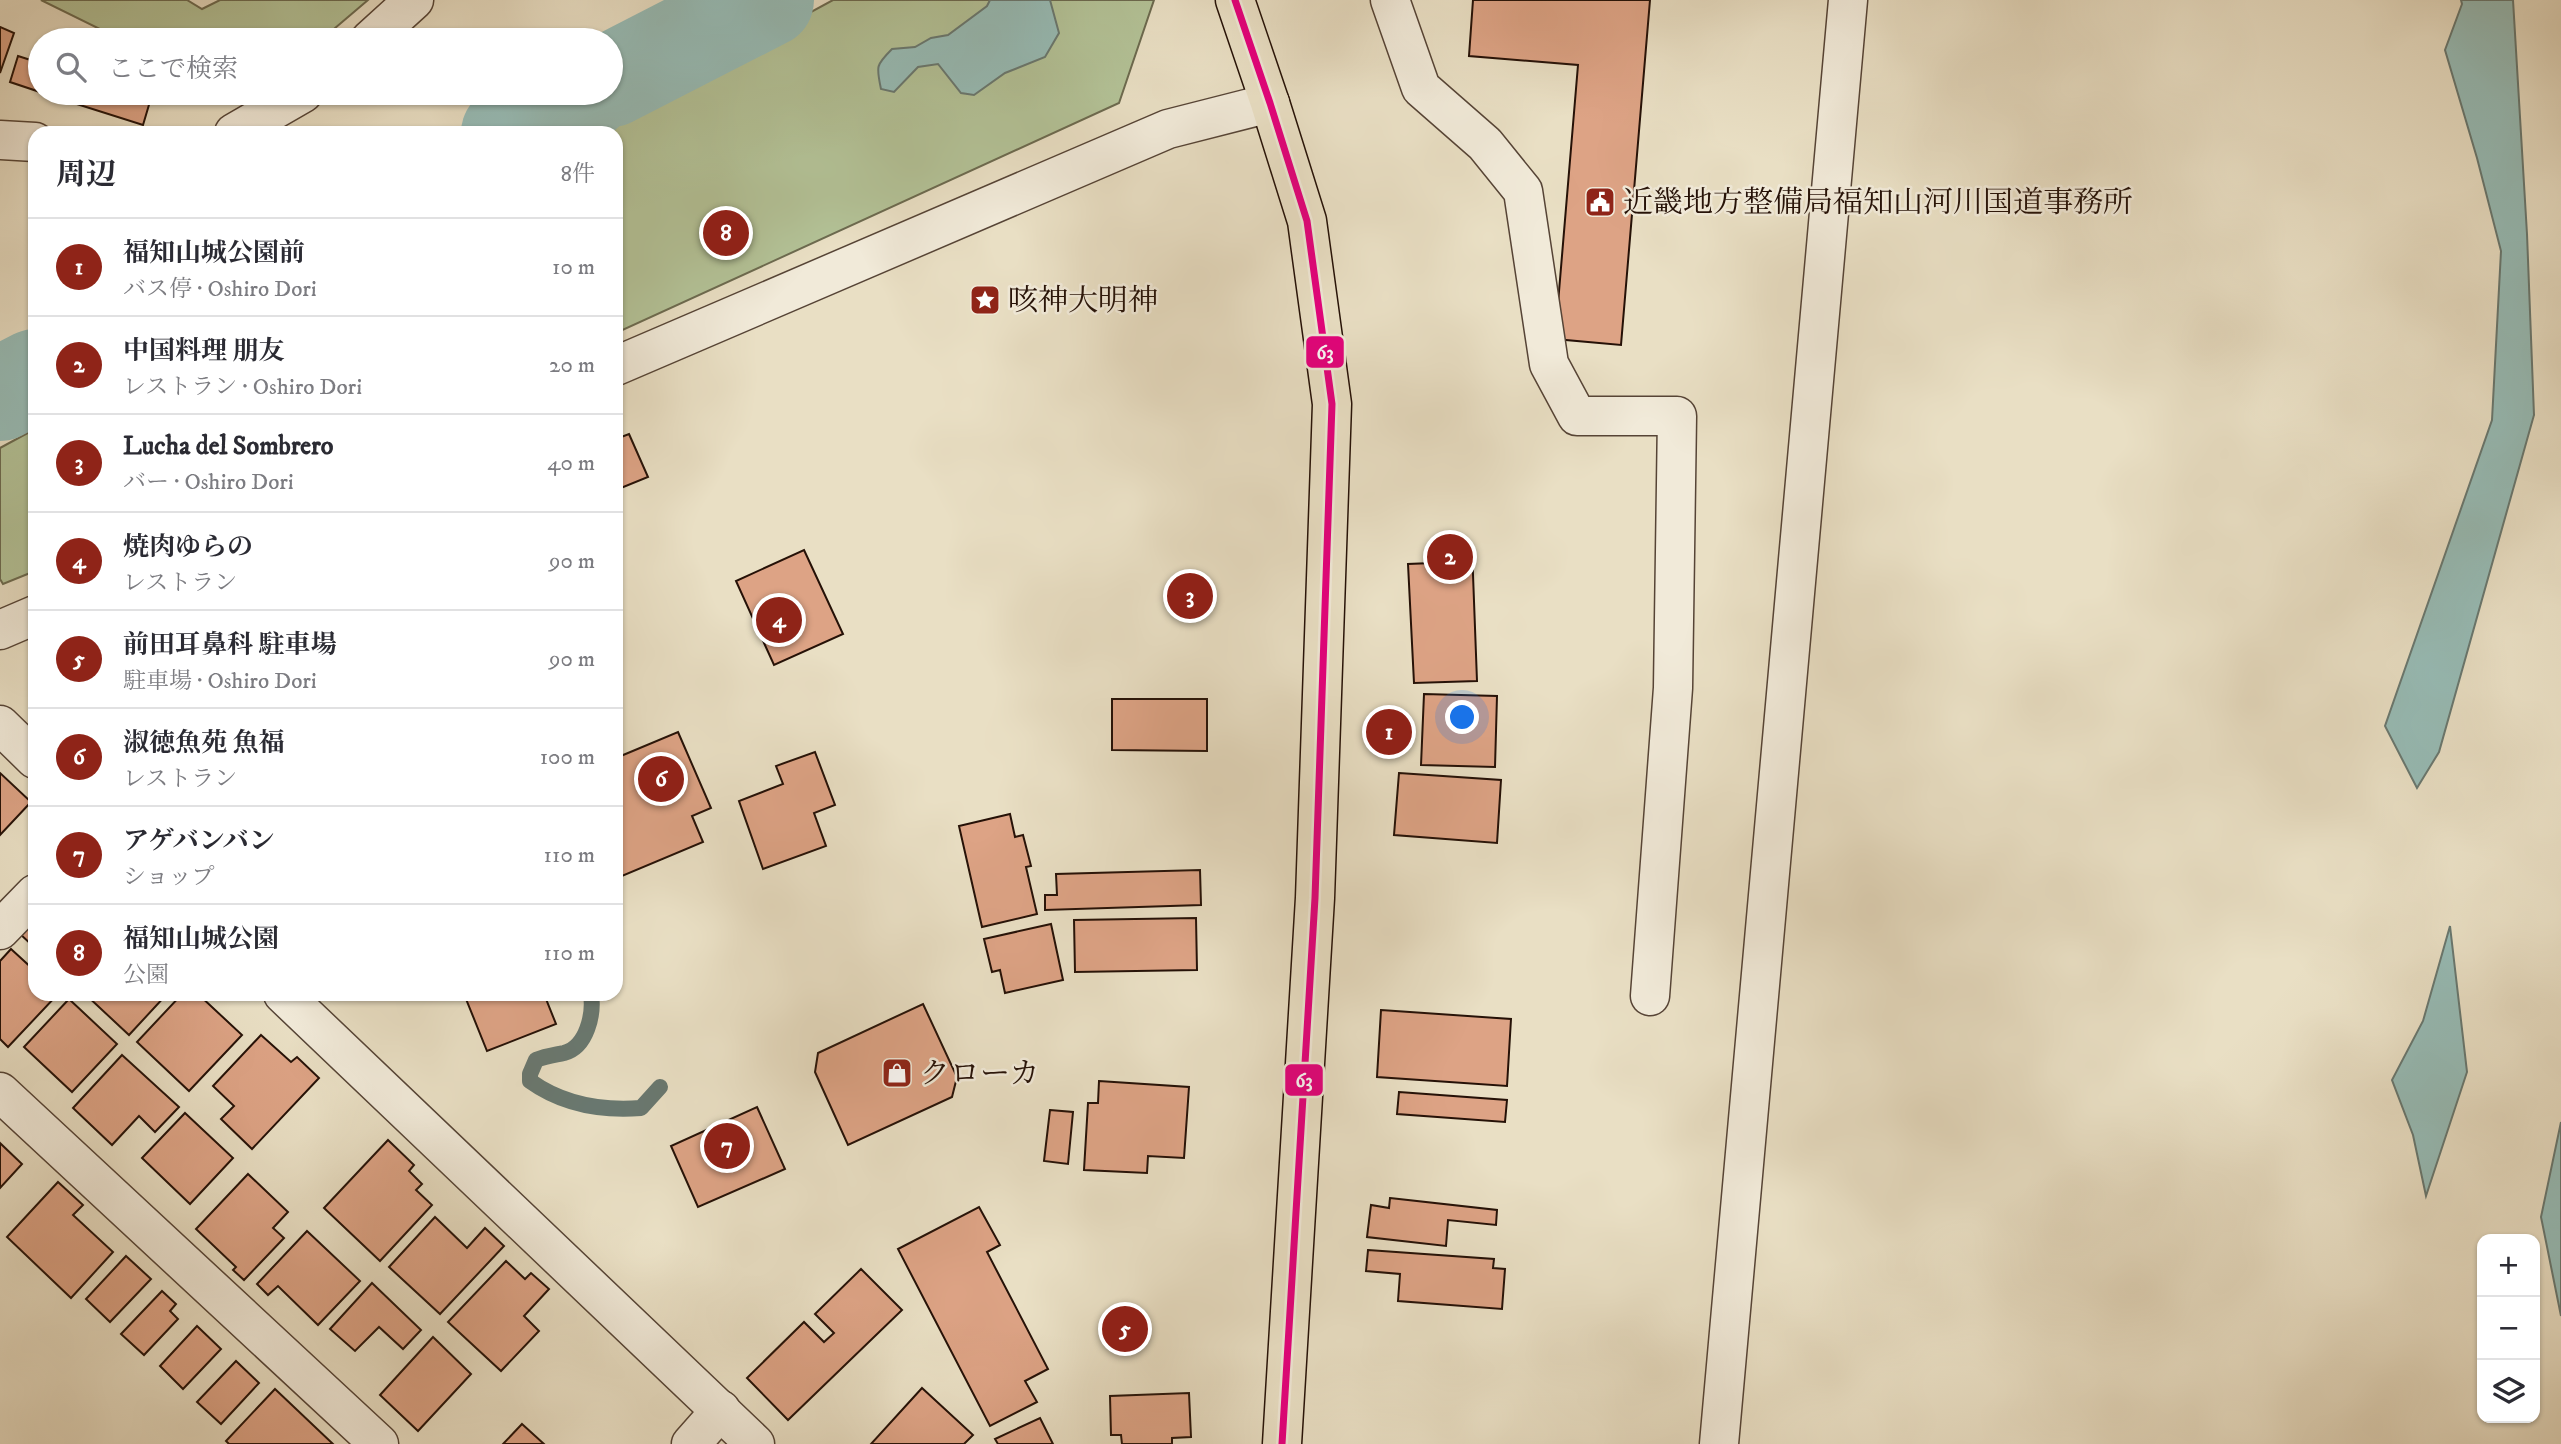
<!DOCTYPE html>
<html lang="ja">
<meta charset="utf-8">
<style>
body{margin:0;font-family:"IM FELL DW Pica","Noto Serif JP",serif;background:#f7f7f7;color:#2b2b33}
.controls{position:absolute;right:21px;bottom:21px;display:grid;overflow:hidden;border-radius:14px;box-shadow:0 2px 5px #0004}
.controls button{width:63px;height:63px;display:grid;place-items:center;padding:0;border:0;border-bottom:2px solid #e1e1e2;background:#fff;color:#2b2b33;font:35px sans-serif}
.you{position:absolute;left:1463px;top:718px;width:24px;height:24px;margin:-18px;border:5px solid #fff;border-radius:50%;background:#1a73e8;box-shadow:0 0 0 10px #1a73e833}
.badge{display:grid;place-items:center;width:46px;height:46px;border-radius:50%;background:#8f2418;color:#fff;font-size:23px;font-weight:700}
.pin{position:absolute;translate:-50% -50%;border:4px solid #fff;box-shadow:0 2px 7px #0006}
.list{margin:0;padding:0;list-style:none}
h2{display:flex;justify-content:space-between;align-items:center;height:91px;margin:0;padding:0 28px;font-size:30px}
h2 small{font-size:23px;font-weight:400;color:#7c7c81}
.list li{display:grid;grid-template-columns:46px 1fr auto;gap:21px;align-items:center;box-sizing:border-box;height:98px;padding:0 28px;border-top:2px solid #e1e1e2}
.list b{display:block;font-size:26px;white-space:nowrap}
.list p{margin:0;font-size:23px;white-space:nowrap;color:#7c7c81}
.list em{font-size:23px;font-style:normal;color:#7c7c81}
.icon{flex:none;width:38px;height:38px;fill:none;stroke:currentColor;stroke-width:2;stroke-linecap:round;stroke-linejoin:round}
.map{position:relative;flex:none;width:2561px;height:1444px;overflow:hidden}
.search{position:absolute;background:#fff;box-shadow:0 2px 5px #0004;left:28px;top:28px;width:595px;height:77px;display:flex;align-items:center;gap:18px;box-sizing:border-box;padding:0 24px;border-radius:38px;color:#7c7c81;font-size:26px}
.panel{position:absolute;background:#fff;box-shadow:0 2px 5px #0004;left:28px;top:126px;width:595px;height:875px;border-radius:21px}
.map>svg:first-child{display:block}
</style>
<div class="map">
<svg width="2561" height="1444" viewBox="0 0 2561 1444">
<rect width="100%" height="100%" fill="#e9dfc4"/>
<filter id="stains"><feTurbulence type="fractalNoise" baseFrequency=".00286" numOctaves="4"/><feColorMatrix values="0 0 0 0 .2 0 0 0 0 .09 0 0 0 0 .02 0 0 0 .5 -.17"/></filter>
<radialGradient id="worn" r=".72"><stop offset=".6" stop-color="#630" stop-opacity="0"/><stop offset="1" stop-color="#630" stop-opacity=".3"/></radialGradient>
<g fill="#b3c297" stroke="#6c6a4f" stroke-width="2">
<path d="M41 0H187L202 9 220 0H368L321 40H122Z"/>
<path d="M833 0H1154L1119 103 616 333V133H589Z"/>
<path d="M35 429V571L3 584 0 579V448Z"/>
</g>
<g fill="#97bcb6" stroke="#697870" stroke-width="2">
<path d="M990 0H1050L1059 33 1045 57 1005 73 974 95 961 93 938 64 918 67 894 92 881 89C876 66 876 65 892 49L915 47 931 38 948 35 987 6Z"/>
<path d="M2461 0H2513L2527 234 2534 415 2439 752 2417 788 2385 726 2492 420 2501 251 2477 158 2445 50 2462 4Z"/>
<path d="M2450 926 2467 1072 2426 1196 2413 1135 2392 1080 2423 1021Z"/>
<path d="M2561 1122V1316L2541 1217Z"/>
</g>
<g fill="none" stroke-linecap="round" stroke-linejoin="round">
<path stroke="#697870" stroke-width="16" d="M591 994C594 1014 587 1047 564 1053 555 1055 546 1056 536 1060L530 1074V1081C562 1104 602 1111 641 1108L660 1087"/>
<g stroke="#97bcb6" stroke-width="94">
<path d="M611 80 767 0"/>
<path d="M508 133 586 93"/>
<path d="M0 394 35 376"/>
</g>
</g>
<g fill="#dda385" stroke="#251107" stroke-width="2">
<path d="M1473 0H1650L1621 345 1555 339 1578 65 1469 56Z"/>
<path d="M0 27 14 33 0 73Z"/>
<path d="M18 56 40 63V92L10 82Z"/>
<path d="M42 93H133L151 98 143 125Z"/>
<path d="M629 434 648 477 616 490V439Z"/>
<path d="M1472 548 1477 681 1414 683 1408 564 1432 563V550Z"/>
<path d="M804 550 843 634 774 665 736 581Z"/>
<path d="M1424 694 1497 696 1495 767 1421 765Z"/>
<path d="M1112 699H1207V751L1112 750Z"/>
<path d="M678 732 711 808 692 816 703 842 622 876 616 860V790L620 788 616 779V758Z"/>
<path d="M815 752 835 805 814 813 826 846 763 869 739 801 783 784 776 766Z"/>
<path d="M0 773 31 802 0 835Z"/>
<path d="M1399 773 1501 780 1497 843 1394 835Z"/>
<path d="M1010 814 1015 837 1023 835 1031 866 1026 867 1037 914 982 927 959 826Z"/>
<path d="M1200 870 1201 905 1045 910V895H1057L1056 874Z"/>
<path d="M35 916V948L19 933Z"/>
<path d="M1196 918 1197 970 1075 972 1074 920Z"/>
<path d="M1051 924 1063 980 1005 993 1000 970 992 972 984 939Z"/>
<path d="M11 949 35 971V994H58L8 1047 0 1039V961Z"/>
<path d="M85 994H167L129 1035Z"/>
<path d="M182 994H198L242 1035 189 1091 137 1042Z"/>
<path d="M464 994H544L556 1024 487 1051Z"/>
<path d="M69 999 117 1044 72 1092 24 1047Z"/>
<path d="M923 1004 957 1077 952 1097 848 1145 815 1072 818 1053Z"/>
<path d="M1381 1010 1511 1019 1507 1086 1377 1077Z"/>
<path d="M261 1035 291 1062 297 1057 319 1078 252 1149 221 1119 234 1106 213 1086Z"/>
<path d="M122 1055 179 1107 155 1132 139 1116 112 1145 73 1108Z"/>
<path d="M1099 1081 1189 1087 1184 1158 1148 1156 1147 1173 1084 1170 1088 1103H1098Z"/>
<path d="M1399 1092 1507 1100 1505 1122 1397 1114Z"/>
<path d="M757 1107 785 1169 698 1207 671 1146Z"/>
<path d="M1050 1110 1073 1112 1068 1164 1044 1161Z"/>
<path d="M185 1113 233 1158 190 1204 142 1158Z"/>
<path d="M388 1140 414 1165 409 1171 422 1184 416 1190 432 1205 380 1261 324 1208Z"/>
<path d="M0 1143 22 1164 0 1188Z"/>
<path d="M248 1174 288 1212 273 1228 284 1238 244 1280 233 1270 236 1267 196 1229Z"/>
<path d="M58 1182 83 1205 73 1215 113 1252 71 1298 7 1237Z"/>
<path d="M1390 1198 1497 1210 1496 1225 1448 1220 1446 1246 1367 1237 1371 1205 1389 1208Z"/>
<path d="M979 1207 1000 1245 987 1252 1048 1369 1025 1381 1037 1402 990 1426 898 1249Z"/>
<path d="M435 1217 467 1248 485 1228 504 1246 440 1314 389 1267Z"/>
<path d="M307 1231 360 1281 318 1325 278 1286 268 1295 257 1284Z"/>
<path d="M1368 1250 1494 1259 1493 1268 1505 1269 1502 1309 1398 1301 1400 1274 1366 1271Z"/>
<path d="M126 1256 151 1279 110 1322 86 1299Z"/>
<path d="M506 1261 525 1279 531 1273 549 1289 524 1316 539 1331 501 1371 448 1322Z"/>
<path d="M861 1269 902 1310 788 1420 747 1378 804 1322 824 1342 834 1333 815 1314Z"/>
<path d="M372 1283 421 1330 403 1349 379 1327 355 1351 330 1329Z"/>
<path d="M162 1291 176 1304 170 1311 178 1319 144 1355 121 1334Z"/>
<path d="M197 1326 221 1349 183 1389 160 1366Z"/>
<path d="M433 1337 471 1374 418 1431 380 1395Z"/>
<path d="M236 1361 259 1383 221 1424 197 1402Z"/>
<path d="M922 1388 973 1435 964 1444H871Z"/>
<path d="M275 1389 333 1444H229L226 1441Z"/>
<path d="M1189 1393 1191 1437 1172 1438V1444H1122L1121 1435H1111L1110 1396Z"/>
<path d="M1040 1418 1053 1444H998L995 1439Z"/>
<path d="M522 1424 544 1444H503Z"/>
</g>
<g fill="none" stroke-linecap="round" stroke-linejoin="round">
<g stroke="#564436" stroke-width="41">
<g id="minor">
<path d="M1390 0 1421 88 1485 144 1523 191 1549 364 1577 416H1677L1673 688 1650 996"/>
<path d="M370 40 414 0"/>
<path d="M234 133 303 93"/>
<path d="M0 140 35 142"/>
<path d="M616 366 1168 129 1270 103"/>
<path d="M0 630 35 615"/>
<path d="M0 725 35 759"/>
<path d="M0 930 35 894"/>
<path d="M283 994 755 1444"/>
<path d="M0 1092 379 1444"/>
<path d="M691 1444 721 1410"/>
<path d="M1719 1444 1848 0"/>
</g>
</g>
<g stroke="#251107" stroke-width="41">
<path id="major" d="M1235 0 1270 103 1307 221 1332 404 1315 898 1282 1444"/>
</g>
<use href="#minor" stroke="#f1ead9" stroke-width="38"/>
<use href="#major" stroke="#e9dfc4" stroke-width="38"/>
<g stroke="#f1ead9" stroke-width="12">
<path id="bus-1" d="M1235 0 1270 103 1307 221 1332 404 1315 898 1282 1444"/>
</g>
<use href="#bus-1" stroke="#e5007d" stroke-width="7"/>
</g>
<defs>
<g id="civic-square" transform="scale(1.575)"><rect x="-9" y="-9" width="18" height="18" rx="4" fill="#8f2418" stroke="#f1ead9"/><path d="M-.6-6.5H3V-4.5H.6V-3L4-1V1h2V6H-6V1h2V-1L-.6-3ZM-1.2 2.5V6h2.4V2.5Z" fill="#fff"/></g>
<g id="sight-square" transform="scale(1.575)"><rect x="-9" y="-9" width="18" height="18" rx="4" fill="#8f2418" stroke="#f1ead9"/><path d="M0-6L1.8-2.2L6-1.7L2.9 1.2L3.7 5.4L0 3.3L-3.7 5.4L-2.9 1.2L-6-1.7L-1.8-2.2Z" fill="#fff"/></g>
<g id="shop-square" transform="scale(1.575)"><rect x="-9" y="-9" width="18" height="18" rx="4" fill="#8f2418" stroke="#f1ead9"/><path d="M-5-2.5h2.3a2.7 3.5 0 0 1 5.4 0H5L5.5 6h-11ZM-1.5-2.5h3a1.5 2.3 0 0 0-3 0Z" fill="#fff"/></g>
</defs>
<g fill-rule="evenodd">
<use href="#civic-square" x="1600" y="202"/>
<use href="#sight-square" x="985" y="300"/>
<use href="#shop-square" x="897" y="1073"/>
</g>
<g text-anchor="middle" stroke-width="5" stroke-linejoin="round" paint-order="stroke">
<g font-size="30" fill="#251107" stroke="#f1ead9" text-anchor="start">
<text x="1623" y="212">近畿地方整備局福知山河川国道事務所</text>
<text x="1008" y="310">咳神大明神</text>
<text x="920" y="1083">クローカ</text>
</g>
</g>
<g stroke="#f1ead9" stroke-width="2.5">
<rect x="1305" y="335" width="40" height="34" rx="7" fill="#e5007d"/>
<rect x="1284" y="1063" width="40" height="34" rx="7" fill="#e5007d"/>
</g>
<g font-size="19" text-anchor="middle" font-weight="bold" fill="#fff">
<text x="1325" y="359">63</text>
<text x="1304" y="1087">63</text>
</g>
<rect width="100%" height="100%" filter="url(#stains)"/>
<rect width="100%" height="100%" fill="url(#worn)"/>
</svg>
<div class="controls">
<button>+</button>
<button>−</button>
<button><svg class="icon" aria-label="layers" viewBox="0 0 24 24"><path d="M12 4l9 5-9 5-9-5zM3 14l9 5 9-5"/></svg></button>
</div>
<div class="you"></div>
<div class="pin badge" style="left:1389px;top:732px">1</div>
<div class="pin badge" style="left:1450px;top:557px">2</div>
<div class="pin badge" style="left:1190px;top:596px">3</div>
<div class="pin badge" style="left:779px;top:620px">4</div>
<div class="pin badge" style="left:1125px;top:1329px">5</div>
<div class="pin badge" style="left:661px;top:779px">6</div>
<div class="pin badge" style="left:727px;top:1146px">7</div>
<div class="pin badge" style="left:726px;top:233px">8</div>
<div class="search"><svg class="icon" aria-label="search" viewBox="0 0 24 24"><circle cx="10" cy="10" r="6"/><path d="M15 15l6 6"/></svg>ここで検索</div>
<section class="panel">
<h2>周辺<small>8件</small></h2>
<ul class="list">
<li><span class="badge">1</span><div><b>福知山城公園前</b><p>バス停 · Oshiro Dori</p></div><em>10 m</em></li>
<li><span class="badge">2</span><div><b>中国料理 朋友</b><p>レストラン · Oshiro Dori</p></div><em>20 m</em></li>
<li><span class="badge">3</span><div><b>Lucha del Sombrero</b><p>バー · Oshiro Dori</p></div><em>40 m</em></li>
<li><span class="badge">4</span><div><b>焼肉ゆらの</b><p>レストラン</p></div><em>90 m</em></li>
<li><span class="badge">5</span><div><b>前田耳鼻科 駐車場</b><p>駐車場 · Oshiro Dori</p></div><em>90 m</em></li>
<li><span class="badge">6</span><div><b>淑徳魚苑 魚福</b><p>レストラン</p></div><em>100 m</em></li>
<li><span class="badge">7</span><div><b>アゲバンバン</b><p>ショップ</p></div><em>110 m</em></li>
<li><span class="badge">8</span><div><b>福知山城公園</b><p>公園</p></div><em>110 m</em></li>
</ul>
</section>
</div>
